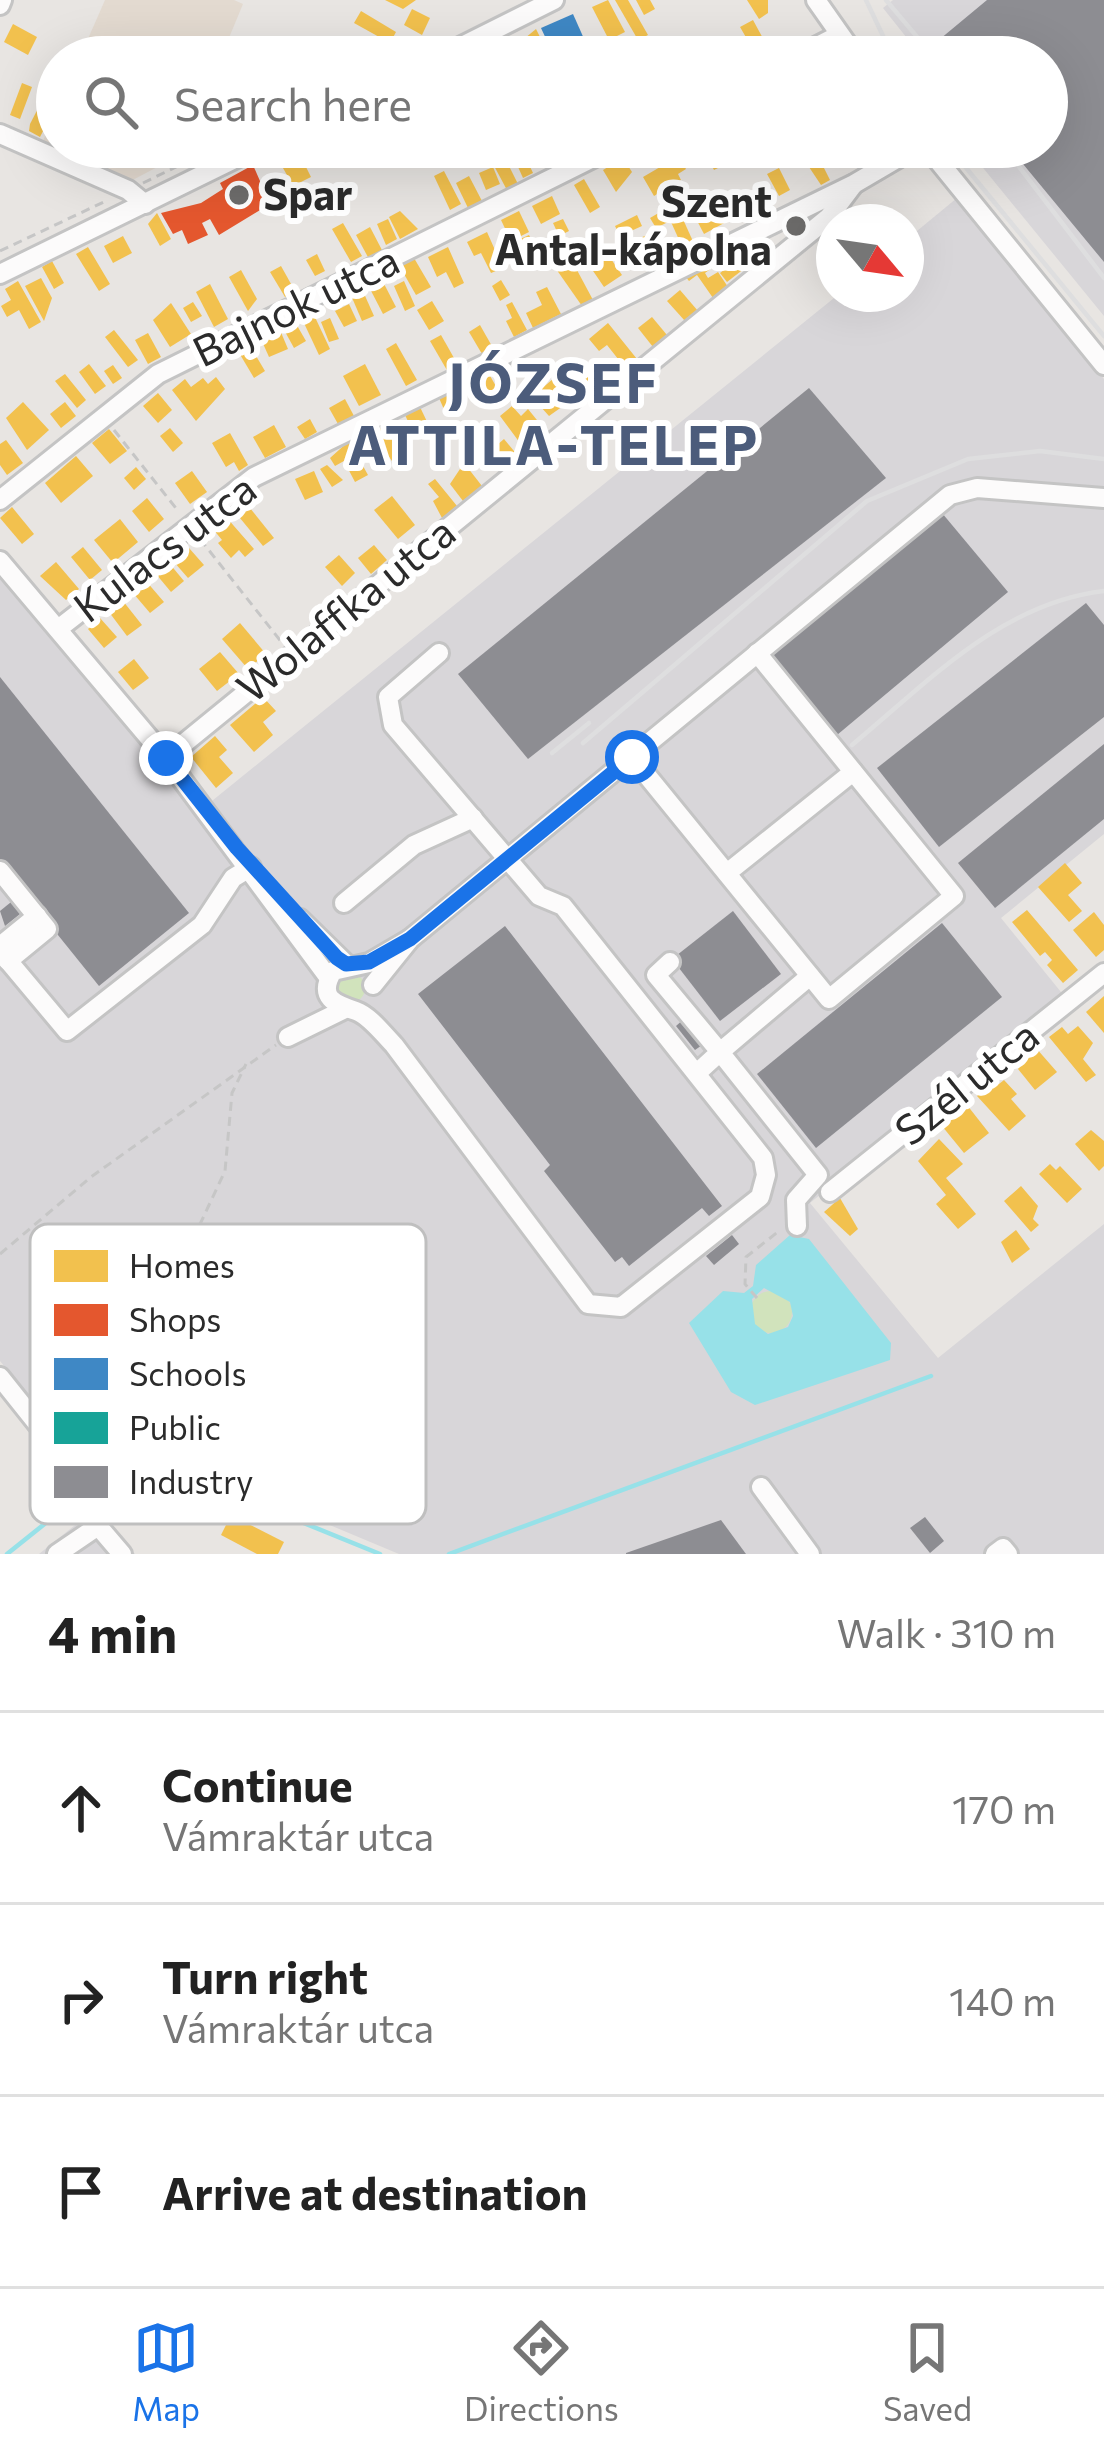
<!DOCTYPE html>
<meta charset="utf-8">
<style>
body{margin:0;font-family:Commissioner,sans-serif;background:#f6f6f6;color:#222}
.compass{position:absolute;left:816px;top:204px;width:108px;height:108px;border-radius:50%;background:#fff;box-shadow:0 12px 48px #0002;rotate:119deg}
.stop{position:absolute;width:36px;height:36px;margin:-27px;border:9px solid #1a73e8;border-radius:50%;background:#fff}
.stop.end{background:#1a73e8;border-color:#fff;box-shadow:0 3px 12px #0008}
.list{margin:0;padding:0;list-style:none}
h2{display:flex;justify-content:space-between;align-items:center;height:156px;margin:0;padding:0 48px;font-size:51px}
h2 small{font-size:39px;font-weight:400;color:#767676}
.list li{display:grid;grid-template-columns:78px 1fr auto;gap:36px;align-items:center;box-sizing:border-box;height:192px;padding:0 48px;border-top:3px solid #e0e0e0}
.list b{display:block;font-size:45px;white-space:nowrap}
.list p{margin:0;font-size:39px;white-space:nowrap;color:#767676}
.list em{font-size:39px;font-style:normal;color:#767676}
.icon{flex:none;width:66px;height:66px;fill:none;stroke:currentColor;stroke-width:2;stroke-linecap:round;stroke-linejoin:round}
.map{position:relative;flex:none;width:1104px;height:1554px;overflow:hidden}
.search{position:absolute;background:#fff;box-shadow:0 12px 48px #0002;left:36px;right:36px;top:36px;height:132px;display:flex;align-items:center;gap:30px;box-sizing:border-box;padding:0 42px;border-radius:66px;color:#767676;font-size:45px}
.sheet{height:732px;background:#fff}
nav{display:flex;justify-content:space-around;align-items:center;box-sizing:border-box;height:168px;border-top:3px solid #e0e0e0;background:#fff;font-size:33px;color:#767676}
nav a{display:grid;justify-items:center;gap:6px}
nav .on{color:#1a73e8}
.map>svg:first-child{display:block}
</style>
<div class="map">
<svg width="1104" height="1554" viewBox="0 0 1104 1554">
<rect width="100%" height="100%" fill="#e8e5e2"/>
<g fill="#d8d6d9">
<path d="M893 0H1104V316L966 147H1047V57H922L883 8Z"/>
<path d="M957 198 1104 379V834L1001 918 1065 997 810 1203 938 1358 1104 1224V1554H399L136 1444 90 1470 0 1361V566L202 809 839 294H906V240Z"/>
<path d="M94 1510 135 1554H39Z"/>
</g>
<g fill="#e3dad0">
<path d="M105 0H234L243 4 221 57H80Z"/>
<path d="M57 109V147H195L129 182 42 143Z"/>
</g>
<g fill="#d1e3bc">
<circle cx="350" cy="988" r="15"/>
<circle cx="771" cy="1312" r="21"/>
</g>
<path fill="#97e1e8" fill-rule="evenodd" d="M790 1235 809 1239 891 1343 890 1360 755 1405 731 1392 689 1323 723 1291 744 1293 753 1286 756 1265ZM764 1288 790 1302 793 1316 788 1327 768 1334 755 1324 752 1299Z"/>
<g fill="#f2c14e">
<path d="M385 0H416L403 9Z"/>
<path d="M608 0 625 32 609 40 592 7Z"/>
<path d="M615 0H628L648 35 638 40Z"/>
<path d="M636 0H650L655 9 644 15Z"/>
<path d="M747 0H768V13L759 19Z"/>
<path d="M412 9 430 18 422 35 404 25Z"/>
<path d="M361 11 396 32 390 43 354 23Z"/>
<path d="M753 20 772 55 768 57H751L746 49 751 46 740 27Z"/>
<path d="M13 24 37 37 28 55 4 42Z"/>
<path d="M536 29 550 57H526L519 43Z"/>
<path d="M300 45 328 57H295Z"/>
<path d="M22 83 32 87 20 119 10 115Z"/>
<path d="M46 93 57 104 40 137 29 131 30 124Z"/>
<path d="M311 147H332L336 153 319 162Z"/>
<path d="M509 147H521L533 173 523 178Z"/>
<path d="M563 147 568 157 550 166 542 149Z"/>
<path d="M657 147H672L686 169 678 174 681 180 654 196 643 177 667 163Z"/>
<path d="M743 147H761L763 152 744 163 737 150Z"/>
<path d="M831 147H857L864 158 847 168Z"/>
<path d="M814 148 830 180 821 185 801 155Z"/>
<path d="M297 149 311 177 293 186 278 159Z"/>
<path d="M719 150 726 164 714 170 707 156Z"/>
<path d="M504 156 519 186 508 192 492 162Z"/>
<path d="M623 158 632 172 616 192 603 170Z"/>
<path d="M493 167 500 184 486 190 479 173Z"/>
<path d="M779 168 790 190 779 196 767 174Z"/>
<path d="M444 171 461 204 450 210 434 176Z"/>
<path d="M469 176 482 201 468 208 456 183Z"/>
<path d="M584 179 600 207 590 213 574 185Z"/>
<path d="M753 190 766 212 754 220 744 204Z"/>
<path d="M552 196 560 214 541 224 532 206Z"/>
<path d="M715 201 726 222 704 234 693 213Z"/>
<path d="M400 211 418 229 400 239 389 217Z"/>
<path d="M519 211 529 232 511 241 501 220Z"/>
<path d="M662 211 668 222 656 228 650 218Z"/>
<path d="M157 213 171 239 160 246 148 224Z"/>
<path d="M637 215 642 226 620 236 615 226Z"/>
<path d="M682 217 696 248 685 253 671 222Z"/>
<path d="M388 219 397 239 386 245 377 224Z"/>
<path d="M563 219 569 231 559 236 553 223Z"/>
<path d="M343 223 362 256 351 262 332 229Z"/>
<path d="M370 227 383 252 369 259 356 235Z"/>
<path d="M487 232 503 268 491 273 481 253 474 256 467 242Z"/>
<path d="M529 235 541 258 530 264 518 240Z"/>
<path d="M647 235 657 257 642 264 631 242Z"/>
<path d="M123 236 132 253 113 263 104 246Z"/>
<path d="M88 247 110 284 99 291 76 254Z"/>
<path d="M448 247 464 283 454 288 446 272 437 277 428 257Z"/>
<path d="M607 253 622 275 604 287 589 265Z"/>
<path d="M317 254 325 271 315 276 306 260Z"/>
<path d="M570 257 593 300 582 306 554 266Z"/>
<path d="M414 258 431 287 416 295 400 267Z"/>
<path d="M738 259 745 268 727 282 720 273Z"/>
<path d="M708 260 713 267 705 273 708 278 718 272 728 287 713 298 697 275 689 281 685 276Z"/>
<path d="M52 261 64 283 54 289 42 267Z"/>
<path d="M281 266 295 291 285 297 270 272Z"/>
<path d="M241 270 257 299 248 311 229 277Z"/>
<path d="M41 278 52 298 44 321 25 286Z"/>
<path d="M381 278 396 307 383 314 368 285Z"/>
<path d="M501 280 510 295 500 301 492 286Z"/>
<path d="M18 281 41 322 29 329 19 310 7 317 1 306 11 300 5 289Z"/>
<path d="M404 281 415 306 405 311 394 286Z"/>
<path d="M210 284 228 319 214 327 196 292Z"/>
<path d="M547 287 561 314 533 328 526 313 542 305 536 292Z"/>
<path d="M362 289 374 316 362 321 350 293Z"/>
<path d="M680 290 698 311 685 321 667 301Z"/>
<path d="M432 301 444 321 429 330 417 310Z"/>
<path d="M193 302 202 316 191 322 183 308Z"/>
<path d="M512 302 527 330 514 337 506 321 512 318 506 305Z"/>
<path d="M171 303 191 334 170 347 153 320Z"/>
<path d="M349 304 357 321 344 327 335 311Z"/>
<path d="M314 315 330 349 319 355 303 321Z"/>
<path d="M652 317 667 335 653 347 638 328Z"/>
<path d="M330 318 339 339 329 342 321 322Z"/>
<path d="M295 322 306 341 294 348 283 328Z"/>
<path d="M608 323 637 359 626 369 607 345 599 351 589 339Z"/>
<path d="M480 325 493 348 482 354 469 332Z"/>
<path d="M114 330 138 360 128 367 105 337Z"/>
<path d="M280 330 288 349 269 357 261 339Z"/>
<path d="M148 333 161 357 148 364 135 340Z"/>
<path d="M441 335 458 365 448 372 430 341Z"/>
<path d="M396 343 417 380 406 386 386 349Z"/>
<path d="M249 344 265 371 254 378 238 351Z"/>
<path d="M586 361 600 378 584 390 571 373Z"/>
<path d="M89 364 106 386 95 394 79 372Z"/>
<path d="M365 364 381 395 359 406 343 376Z"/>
<path d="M113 365 122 378 113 384 104 371Z"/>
<path d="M488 372 498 390 477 401 467 383Z"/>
<path d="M65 374 86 400 77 408 55 381Z"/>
<path d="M216 377 225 389 196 421 172 390 185 379 191 387 203 378 208 384Z"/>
<path d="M554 378 573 399 549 416 532 397Z"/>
<path d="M454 391 461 407 446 414 439 398Z"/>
<path d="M158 393 172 410 158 423 143 406Z"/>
<path d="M345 399 354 416 338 424 329 408Z"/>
<path d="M23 402 49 430 27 450 6 418Z"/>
<path d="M65 402 76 416 61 428 50 414Z"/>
<path d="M512 406 521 416 528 409 541 425 520 443 500 416Z"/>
<path d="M420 407 431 430 416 438 405 415Z"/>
<path d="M310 419 317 432 305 439 297 427Z"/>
<path d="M274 425 286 447 265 458 253 437Z"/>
<path d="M386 425 401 458 392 461 371 432Z"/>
<path d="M170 428 183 443 173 452 160 436Z"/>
<path d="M109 429 127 451 110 464 92 443Z"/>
<path d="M230 433 248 465 239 471 234 462 226 467 212 443Z"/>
<path d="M504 439 518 456 504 468 490 451Z"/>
<path d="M6 440 23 463 7 475 0 465V444Z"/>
<path d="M349 441 368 475 355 482 344 461 335 466 330 458Z"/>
<path d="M76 456 93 476 61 503 45 483Z"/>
<path d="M464 463 482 486 463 501 450 484Z"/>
<path d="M327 465 343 480 332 487 320 469Z"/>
<path d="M136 467 146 479 134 490 124 478Z"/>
<path d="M192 471 207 492 190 504 175 483Z"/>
<path d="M314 471 323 492 305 500 295 479Z"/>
<path d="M435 479 457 506 442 518 433 501 439 497 428 484Z"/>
<path d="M392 496 415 525 398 539 374 510Z"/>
<path d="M147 498 164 519 149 532 132 511Z"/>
<path d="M246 503 274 538 263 546 235 512Z"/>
<path d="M12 507 34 534 22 544 0 518Z"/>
<path d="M227 518 254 549 245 557 239 550 231 558 218 543 222 540 213 529Z"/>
<path d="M120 519 138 542 113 563 94 540Z"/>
<path d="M374 545 387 560 371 574 358 558Z"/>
<path d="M83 547 102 570 90 580 71 557Z"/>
<path d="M189 548 204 565 188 578 174 562Z"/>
<path d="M339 555 355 573 342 586 325 567Z"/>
<path d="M56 562 79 589 66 600 40 576Z"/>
<path d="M169 563 184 581 171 592 156 574Z"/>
<path d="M146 581 164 602 150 613 133 593Z"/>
<path d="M123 601 142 625 127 636 109 612Z"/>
<path d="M100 618 117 637 104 648 88 629Z"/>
<path d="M240 623 266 654 248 669 222 639Z"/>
<path d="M220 652 239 674 217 691 199 669Z"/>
<path d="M134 659 149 678 133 690 118 672Z"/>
<path d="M263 697 276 711 263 722 273 735 254 752 230 725Z"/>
<path d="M215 736 227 750 219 757 233 773 216 788 191 757Z"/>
<path d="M1065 863 1082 883 1068 895 1082 911 1069 922 1038 887Z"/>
<path d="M1027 910 1078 970 1063 983 1047 965 1052 960 1045 952 1040 956 1012 922Z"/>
<path d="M1094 912 1104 925V950L1096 957 1073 930Z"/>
<path d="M1104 996V1033L1086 1012Z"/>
<path d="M1078 1026 1093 1043 1083 1059 1096 1075 1086 1082 1049 1037 1062 1027 1068 1034Z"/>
<path d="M1036 1048 1057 1072 1035 1090 1018 1069Z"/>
<path d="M995 1080 999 1084 1004 1080 1017 1094 1011 1099 1026 1116 1009 1131 977 1096Z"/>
<path d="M967 1105 989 1133 964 1153 942 1126Z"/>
<path d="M1091 1130 1104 1141V1166L1099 1171 1075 1144Z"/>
<path d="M939 1139 963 1164 946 1178 976 1214 958 1229 936 1204 946 1195 918 1161Z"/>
<path d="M1050 1164 1056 1170 1060 1166 1082 1189 1067 1203 1039 1174Z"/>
<path d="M1021 1186 1038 1206 1033 1219 1039 1225 1031 1232 1004 1201Z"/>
<path d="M840 1198 858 1229 850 1236 824 1212Z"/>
<path d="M1016 1230 1030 1249 1012 1263 1001 1242Z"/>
<path d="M231 1515 284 1542 278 1554H257L221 1535Z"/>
</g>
<path fill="#e4572e" d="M253 165 270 204 219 235 210 219 202 223 208 235 188 244 182 230 173 234 161 213 201 203 223 189 220 183Z"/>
<g fill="#3f88c5">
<path d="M573 14 585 41 554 56 541 28Z"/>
<path d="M97 40 121 50 119 57H89Z"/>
<path d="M87 147H132L125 164Z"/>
</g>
<path fill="#17a398" d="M801 217 807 225 792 236 786 228Z"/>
<g fill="#8d8d92">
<path d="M987 0H1104V262L1009 147H1047V57H934L928 49Z"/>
<path d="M809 388 886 478 528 759 458 674Z"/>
<path d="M942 513 1008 592 837 735 771 656Z"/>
<path d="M1086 603 1104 625V717L939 847 877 768Z"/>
<path d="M0 677 189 913 99 986 0 863Z"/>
<path d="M1104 744V819L995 908 958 863Z"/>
<path d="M16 898 25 910 5 926 0 911Z"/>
<path d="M733 911 781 974 720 1021 672 959Z"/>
<path d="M942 923 1002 997 816 1148 757 1074Z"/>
<path d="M505 926 722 1206 709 1216 702 1208 629 1266 622 1257 615 1262 544 1171 550 1165 418 994Z"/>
<path d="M685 1018 705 1043 695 1050 676 1026Z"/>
<path d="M732 1235 739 1244 714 1265 706 1256Z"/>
<path d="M925 1517 944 1541 930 1553 910 1528Z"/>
<path d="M721 1520 746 1554H626V1553Z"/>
</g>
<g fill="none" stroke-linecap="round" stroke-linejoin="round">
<g stroke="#97e1e8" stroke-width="4.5">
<path d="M91 1487 127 1457 139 1456 380 1554"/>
<path d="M7 1554 82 1494"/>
<path d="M449 1554 931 1376"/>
</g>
<g stroke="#c4c4c4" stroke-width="24">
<g id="minor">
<path d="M816 0 856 57"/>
<path d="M0 5 2 0"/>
<path d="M440 57 554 0"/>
<path d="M796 57 839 35"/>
<path d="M0 134 128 190 145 204"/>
<path d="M927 147 1104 365"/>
<path d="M0 274 259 147"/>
<path d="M0 500 158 374 615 147"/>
<path d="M0 561 166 758 328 977"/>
<path d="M58 629 254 477 854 184 917 147"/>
<path d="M632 757 829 999 954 896 757 653"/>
<path d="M166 758 829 217 853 185"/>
<path d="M0 871 47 929 8 961"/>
<path d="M727 873 853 772"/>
<path d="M344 903 414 845 473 818"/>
<path d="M300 919 346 964"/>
<path d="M410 939 369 963 333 971C317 998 335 1004 356 1011 370 1016 384 1035 394 1045L588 1304 621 1307 760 1197 766 1175 763 1158 563 906 539 896 393 725 388 697 439 653"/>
<path d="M0 946 37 916"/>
<path d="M0 951 67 1031 202 925 233 878 251 867"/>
<path d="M670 962 656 975 720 1052 697 1073"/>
<path d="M373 985 410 939 950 495 977 488 1104 498"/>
<path d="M288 1037 343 1010"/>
<path d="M830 1192 1104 973"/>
<path d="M797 1226 796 1200 818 1175 720 1052 810 976"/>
<path d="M0 1377 98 1500V1526L122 1554"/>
<path d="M761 1487 810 1554"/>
<path d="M57 1554 98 1526"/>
<path d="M995 1554 1003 1548 1008 1554"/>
</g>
</g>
<g stroke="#c6c6c6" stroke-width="3" stroke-dasharray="9 6" stroke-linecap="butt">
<path d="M402 57 432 43"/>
<path d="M143 183 217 147"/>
<path d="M0 251 108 200"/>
<path d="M114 430 179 512"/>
<path d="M200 539 283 644"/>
<path d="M0 1254 91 1177 276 1045"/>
<path d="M757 1298 745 1284 746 1257 779 1231"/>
<path d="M155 1320 225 1171 232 1093 246 1064"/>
</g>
<use href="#minor" stroke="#fcfbfb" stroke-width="18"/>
<g stroke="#dededf" stroke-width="4.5">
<path d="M866 0 893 57"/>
<path d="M886 0 934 57"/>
<path d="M949 147 1104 336"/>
<path d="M1004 147 1104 278"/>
<path d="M583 743 867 501 968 459 1040 451 1104 459"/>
<path d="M852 745C928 682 1001 603 1104 591"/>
<path d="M552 753 589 723"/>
</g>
</g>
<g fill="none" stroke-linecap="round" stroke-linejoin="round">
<path stroke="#1a73e8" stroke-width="15" d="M166 758 237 848 337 958 346 964 369 962 410 939 632 757"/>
</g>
<g fill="#6d6c6b" stroke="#fff" stroke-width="4.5">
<circle cx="239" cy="195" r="12"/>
<circle cx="796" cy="226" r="12"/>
</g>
<g text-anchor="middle" stroke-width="12" stroke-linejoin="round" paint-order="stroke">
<g font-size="42" font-weight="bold" fill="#2b2b2b" stroke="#fff" text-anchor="start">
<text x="263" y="210">Spar</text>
<text x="772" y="217" text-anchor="end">Szent<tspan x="772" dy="48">Antal-kápolna</tspan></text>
</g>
<g font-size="42" fill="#2b2b2b" stroke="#fff">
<text transform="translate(296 306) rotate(-26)" y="15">Bajnok utca</text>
<text transform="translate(165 548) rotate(-37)" y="15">Kulacs utca</text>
<text transform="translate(346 610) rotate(-39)" y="15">Wolaffka utca</text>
<text transform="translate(967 1083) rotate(-39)" y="15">Szél utca</text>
</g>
<g font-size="54" font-weight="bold" letter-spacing="3" fill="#4c5c7b" stroke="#fff">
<text x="554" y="403">JÓZSEF<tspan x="554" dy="62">ATTILA-TELEP</tspan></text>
</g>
</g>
<rect x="30" y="1224" width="396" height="300" rx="18" fill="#fff" stroke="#bfbfbf" stroke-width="3"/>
<rect x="54" y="1250" width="54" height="32" fill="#f2c14e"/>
<rect x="54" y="1304" width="54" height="32" fill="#e4572e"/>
<rect x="54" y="1358" width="54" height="32" fill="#3f88c5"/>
<rect x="54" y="1412" width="54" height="32" fill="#17a398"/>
<rect x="54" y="1466" width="54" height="32" fill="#8d8d92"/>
<g font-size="33" fill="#2b2b2b">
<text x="129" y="1278">Homes</text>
<text x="129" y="1332">Shops</text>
<text x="129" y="1386">Schools</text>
<text x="129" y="1440">Public</text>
<text x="129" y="1494">Industry</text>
</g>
</svg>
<svg class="compass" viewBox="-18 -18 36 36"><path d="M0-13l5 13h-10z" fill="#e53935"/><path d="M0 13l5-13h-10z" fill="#767676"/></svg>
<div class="stop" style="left:632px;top:757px"></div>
<div class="stop end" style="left:166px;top:758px"></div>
<div class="search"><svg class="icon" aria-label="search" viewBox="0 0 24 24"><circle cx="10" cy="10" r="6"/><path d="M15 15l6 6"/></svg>Search here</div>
</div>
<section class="sheet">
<h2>4 min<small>Walk · 310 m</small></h2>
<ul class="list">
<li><svg class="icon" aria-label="ahead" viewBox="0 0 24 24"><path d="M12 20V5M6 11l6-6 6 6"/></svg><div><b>Continue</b><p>Vámraktár utca</p></div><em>170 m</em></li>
<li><svg class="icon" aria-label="right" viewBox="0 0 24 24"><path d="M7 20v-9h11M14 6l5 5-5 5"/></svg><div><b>Turn right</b><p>Vámraktár utca</p></div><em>140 m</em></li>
<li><svg class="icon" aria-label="arrive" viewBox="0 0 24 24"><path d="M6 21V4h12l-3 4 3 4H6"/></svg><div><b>Arrive at destination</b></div></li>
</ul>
</section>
<nav>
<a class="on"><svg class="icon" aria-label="map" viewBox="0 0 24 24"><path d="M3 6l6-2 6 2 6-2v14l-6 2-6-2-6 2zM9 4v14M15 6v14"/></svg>Map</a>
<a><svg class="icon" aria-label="directions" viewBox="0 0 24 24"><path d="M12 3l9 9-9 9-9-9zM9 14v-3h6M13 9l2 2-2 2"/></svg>Directions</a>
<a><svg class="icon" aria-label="saved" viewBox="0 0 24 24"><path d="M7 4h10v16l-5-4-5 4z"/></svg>Saved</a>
</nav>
